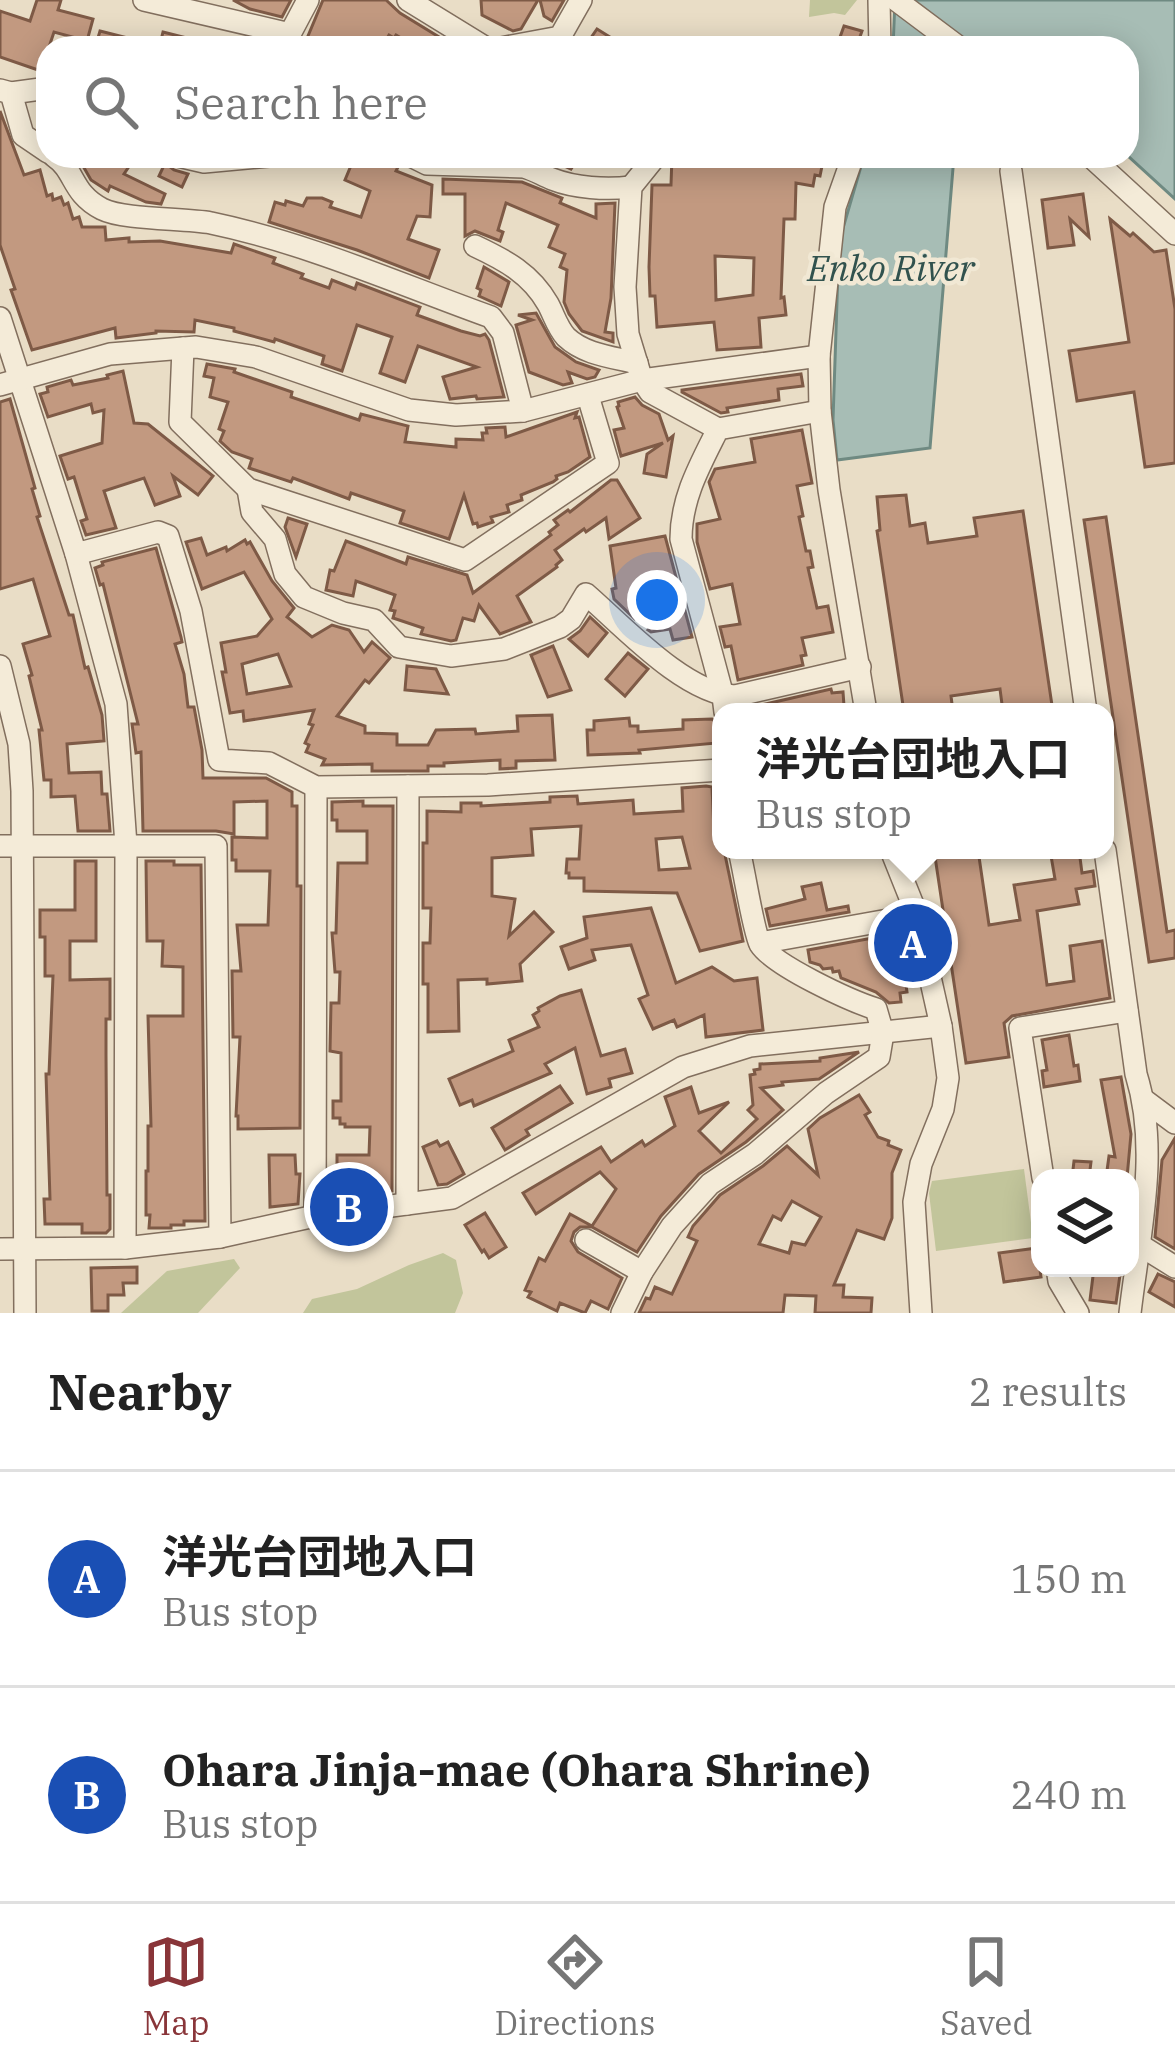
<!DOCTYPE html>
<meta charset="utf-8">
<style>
body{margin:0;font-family:"IBM Plex Serif","Noto Sans JP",serif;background:#f6f6f6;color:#222}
.controls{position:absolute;right:36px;bottom:36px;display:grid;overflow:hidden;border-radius:24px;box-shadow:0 6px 30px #0003}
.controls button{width:108px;height:108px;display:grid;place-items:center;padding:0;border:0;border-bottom:3px solid #e0e0e0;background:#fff;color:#222;font:60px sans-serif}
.you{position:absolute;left:657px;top:600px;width:42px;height:42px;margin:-30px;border:9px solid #fff;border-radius:50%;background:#1a73e8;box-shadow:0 0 0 18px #1a73e833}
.badge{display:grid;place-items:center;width:78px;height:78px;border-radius:50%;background:#893539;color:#fff;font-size:39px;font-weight:700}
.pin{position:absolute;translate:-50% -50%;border:6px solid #fff;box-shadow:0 3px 12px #0006}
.popup{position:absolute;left:712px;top:703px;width:402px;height:156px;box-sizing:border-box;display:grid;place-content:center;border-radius:24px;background:#fff;filter:drop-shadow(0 3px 9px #0005);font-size:39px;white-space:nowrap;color:#767676}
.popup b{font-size:45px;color:#222}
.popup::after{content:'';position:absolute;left:50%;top:100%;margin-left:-24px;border:24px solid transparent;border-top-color:#fff}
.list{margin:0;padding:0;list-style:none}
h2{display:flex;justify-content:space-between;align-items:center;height:156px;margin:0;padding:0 48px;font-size:51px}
h2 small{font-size:39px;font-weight:400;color:#767676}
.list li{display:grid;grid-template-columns:78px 1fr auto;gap:36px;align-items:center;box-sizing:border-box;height:216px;padding:0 48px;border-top:3px solid #e0e0e0}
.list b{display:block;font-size:45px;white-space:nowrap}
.list p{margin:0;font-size:39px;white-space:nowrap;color:#767676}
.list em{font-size:39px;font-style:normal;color:#767676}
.icon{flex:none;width:66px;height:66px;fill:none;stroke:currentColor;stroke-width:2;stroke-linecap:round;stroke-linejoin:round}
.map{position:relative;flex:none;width:1175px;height:1313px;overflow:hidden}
.search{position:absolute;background:#fff;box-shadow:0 6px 30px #0003;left:36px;right:36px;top:36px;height:132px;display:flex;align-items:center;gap:30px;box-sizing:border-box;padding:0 42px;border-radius:36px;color:#767676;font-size:45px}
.sheet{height:588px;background:#fff}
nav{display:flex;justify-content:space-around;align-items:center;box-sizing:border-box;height:168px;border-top:3px solid #e0e0e0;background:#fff;font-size:33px;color:#767676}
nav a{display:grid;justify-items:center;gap:6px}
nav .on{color:#893539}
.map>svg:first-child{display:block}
</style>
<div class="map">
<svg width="1175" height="1313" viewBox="0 0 1175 1313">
<rect width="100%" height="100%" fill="#e9ddc6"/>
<g fill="#c2c59b">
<path d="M810 0H857L845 15 834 13 809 17Z"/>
<path d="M1024 1169 1033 1238 936 1251 929 1193 932 1181Z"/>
<path d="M443 1253 456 1260 463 1293 455 1313H303L312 1299 357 1289 409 1265Z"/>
<path d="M234 1259 240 1268 198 1313H121L167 1271Z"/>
</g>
<g fill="#a7bdb5" stroke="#6f8a82" stroke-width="3">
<path d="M895 0H1175V199L1127 155V48H893Z"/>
<path d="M864 156H954L930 448 837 460 833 420 839 242Z"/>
</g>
<g fill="#c29980" stroke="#7e5a46" stroke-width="3" fill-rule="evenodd">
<path d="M37 0H61L58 10 93 19 87 41 54 32 41 71 0 57V11L30 21Z"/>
<path d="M233 0H291L282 17 250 9Z"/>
<path d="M323 0H386L400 13 457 48H418L396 35 394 38 389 35 381 48H303Z"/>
<path d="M481 0H538L521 29 513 31 482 15Z"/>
<path d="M540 0H564L552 21 544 16Z"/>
<path d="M844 26 862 31 856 48H840L842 42 839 40Z"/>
<path d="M597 29 613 39 607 48H598L588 42Z"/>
<path d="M100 31 148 43 147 48H95Z"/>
<path d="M163 32 207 43 206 48H159Z"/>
<path d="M0 111 24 175 40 170 47 196 52 194 53 200 61 197 64 205 68 203 73 219 79 217 82 227H105L106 240 129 238V242L160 241 231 253 234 244 275 258 273 263 303 274 301 278 329 288 332 280 355 289 357 283 420 307 417 315 461 331 480 336 485 334 489 340 504 397 477 399 476 396 450 399 443 377 477 367 418 346 405 382 380 373 392 337 357 325 342 371 322 364 324 356 275 339 274 342 234 331V328L195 320 194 332 156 331V333L116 338 115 328 32 350 11 290 15 289 0 245Z"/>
<path d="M89 156 102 163 106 156H136L124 174 165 194 161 204 146 202 110 186 108 191 91 180 83 166Z"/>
<path d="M355 156H369L398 167 396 171 432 185 430 217 417 216 408 239 439 250 429 278 357 250 269 222 275 202 285 205 286 201 303 206 307 198H322L332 202 330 207 361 217 370 191 345 180Z"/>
<path d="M542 156H579L571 169Z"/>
<path d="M672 156H824L820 176 815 175 813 186 796 183 795 219H784L781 298 784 297 786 315 759 318 761 347 717 350 714 322 657 327 655 296H650L649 267 652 185H671ZM715 256 754 258 753 295 716 300Z"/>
<path d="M165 163 174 170 188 174 182 187 159 176Z"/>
<path d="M443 179 522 182 562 198 560 203 596 218V204L615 203 611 298 605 332 613 333V342L582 331 569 314 564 302 567 270 560 267 565 254 549 247 558 225 506 203 498 230 503 232 500 241 475 231 465 236V194H443Z"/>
<path d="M1083 194 1089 237 1070 219 1074 245 1048 248 1042 200Z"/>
<path d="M1110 219 1130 236 1133 233 1154 252 1166 250 1175 309V463L1145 467 1134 392 1077 401 1069 351 1129 342Z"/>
<path d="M484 267 509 282 501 306 479 296 481 290 477 288Z"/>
<path d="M536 313 555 347 576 362 599 370 595 377 587 379 568 372 572 383 563 385 529 372 516 325 532 320 518 315Z"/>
<path d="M207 364 235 369 234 372 292 392 291 397 359 420 361 414 408 426 405 442 456 447V439L483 440 482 433H487L486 428 505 427 506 437 577 412 575 418 579 417 590 457 568 472 556 476 557 479 553 482 521 495 522 500 507 505 509 512 491 517 493 522 478 527 477 523 473 524 464 495 449 539 400 523 404 511 351 493 349 499 293 478 291 482 249 468 252 459 232 452 220 441 224 431 219 429 228 402 210 397 214 378 204 376Z"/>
<path d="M123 371 134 423 148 424 213 476 198 495 173 476 180 496 155 505 144 478 104 491 116 528 86 535 81 521 87 519 74 477 68 479 60 456 102 443 104 410 93 413 91 404 48 417 40 394 48 392 47 387 71 380 73 385 108 378 107 375Z"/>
<path d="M801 374 803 386 778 389 779 400 727 408 728 412 721 413 682 392V390Z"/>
<path d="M635 397 642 405 659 414 668 440 673 436 666 477 644 473 647 454 663 443 621 456 614 430 624 428 617 407 619 406 618 402Z"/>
<path d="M10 399 35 488 32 489 40 516 37 517 69 615H73L85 668 88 667 102 715 104 741 67 744 69 773 101 772 102 794H107L110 831H78L75 796 51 797V780H44L39 730H42L29 676 32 675 23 644 50 636 33 579 0 589V402Z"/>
<path d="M802 430 812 483 797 486 803 516 799 517 806 551H810L813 567 808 568 817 608 828 606 833 632 802 638 806 655 801 656 803 665 738 680 731 646 725 647 720 627 740 624 732 584 710 589 697 542V524L720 519 709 482 715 469 755 462 751 439Z"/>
<path d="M611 480H617L640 518 609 539 606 518 586 532 584 529 555 550 562 560 556 565 557 567 517 596 531 622 500 634 479 605 474 621 463 618 456 640 451 641 421 634 423 628 393 618 395 611 390 610 395 595 356 581 353 596 326 590 330 570 334 571 346 541 406 564 408 557 467 575 473 593 551 535 549 532 558 525 554 520 568 510 570 512Z"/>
<path d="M906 495 910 526 925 523 928 543 977 536 974 518 1023 511 1053 712H1003L1000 689 951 696 953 712H904L877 531 880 530 877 497Z"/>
<path d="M1106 517 1167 932 1175 930V958L1149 962 1084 520Z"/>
<path d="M288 518 307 524 296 557 285 527Z"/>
<path d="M665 536 692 637 673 640 670 629 651 632 648 630 663 612 635 619 614 599 612 589 616 588 610 546Z"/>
<path d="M201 538 207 555 226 547 227 551 245 540 247 544 250 542 272 581 294 608 287 617 312 637 332 625 349 630 364 652 372 642 390 658 369 683 365 680 337 716 365 726V733L397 734V745H428L436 730 475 729 476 734 518 731 517 716 552 715 555 760 516 761V768L500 769V760L444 763V766H428V771H372V764L322 765 325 759 306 752 309 745 305 743 313 725 309 724 314 710 244 721 243 711 230 713 222 672H226L221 643 257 636 272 619 244 572 202 589 186 542ZM278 654 291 686 247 694 242 664Z"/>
<path d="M156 548 181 637 182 642 175 644 184 674 188 707H194L202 750 203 778H266L292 792V806H297V886H301L300 1128 238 1129V1116H236L240 1037H233L232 971H241L237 925H268L270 871H236V860H232V837L267 838V801L234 802V834L216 831H143L141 752 136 753 132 724H138L103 584 100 585 95 568 103 565 102 562Z"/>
<path d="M590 617 607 633 588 656 569 639 580 631Z"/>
<path d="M553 646 571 690 548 697 531 655Z"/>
<path d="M628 653 648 669 625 696 606 679Z"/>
<path d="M407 666 436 669 448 694 405 690Z"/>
<path d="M831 689 832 693 843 692 844 706 801 712H744V709Z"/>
<path d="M629 718 630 726H638V732L683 729V720L712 719 716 723 717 743 639 750 640 753 588 755 587 730H594V721Z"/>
<path d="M706 786 712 787 714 831 721 829V850H724L743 941 700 951 677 893 584 891V878H569V873H566L567 859H579L581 826 531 829 533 855 492 858V896L515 899 509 936 534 912 553 932 520 964 522 981 487 984V979L458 980 459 1031 428 1032V984H423V943H430L431 908H423V843H427V811L461 812V803H481V806L550 802V797L577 796 578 804 633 800 634 814 683 811 682 788ZM682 837 690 868 659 870 656 839Z"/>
<path d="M363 801V806H393L392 1191 346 1197V1194H337V1155H369L370 1127H345V1124H340V1118H333V1101H341V1053L330 1051 331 1003H339L340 972H335L332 933H336L338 863H367V831H337V820H332V802Z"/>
<path d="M934 850H978L989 925 1020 920 1014 885 1055 879 1050 850H1079L1082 873 1093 871 1095 886 1076 889 1079 904 1037 911 1047 985 1074 981 1070 946 1102 941 1110 998 1012 1016 1004 1023 1009 1057 966 1063Z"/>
<path d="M75 861H96V941H70V980L110 979V1019H106V1055L107 1195H110V1229L106 1233H82V1224H45L44 1199H50L46 1074H49L53 976H45V937H40V910H75Z"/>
<path d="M146 861H174V865H201L205 1221H184V1225H171V1228H149L150 1215H146V1171H148V1126H151L148 1016H183V967L162 966 163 941H147Z"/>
<path d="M821 883 827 910 848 906 849 912 770 926 766 909 805 899 802 887Z"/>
<path d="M651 908 676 983 712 967 734 981 757 978 763 1030 706 1037 704 1015 677 1027 674 1020 653 1029 639 999 648 995 631 945 592 950 595 960 569 969 561 947 587 938 584 917Z"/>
<path d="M894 934 900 978 905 977 907 992 900 993 901 1002 889 1003 876 992 841 978 839 971 833 972 832 968 823 969 820 965 810 962 808 950Z"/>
<path d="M581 990 601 1056 625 1049 632 1073 609 1079 611 1087 587 1094 575 1048 545 1064 551 1073 474 1106 472 1100 460 1105 449 1079 513 1051 509 1040 539 1027 533 1015 539 1011 538 1008 560 996Z"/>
<path d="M1069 1035 1074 1066 1078 1065 1080 1081 1044 1087 1042 1071 1047 1070 1042 1040Z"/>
<path d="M859 1052 819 1079 782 1082 783 1085 761 1088 783 1110 746 1142 699 1174 661 1216 637 1252 592 1227H580L574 1232 571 1241 578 1252 622 1278 608 1309 591 1301 585 1313 560 1303 557 1311 528 1297 531 1292 525 1290 539 1258 545 1261 570 1214 592 1226 616 1189 600 1172 536 1214 523 1193 601 1147 611 1162 642 1141 645 1146 675 1126 665 1097 691 1087 699 1113 729 1102 699 1131 721 1153 757 1119 748 1110 753 1105 750 1075 755 1074 754 1070 760 1069V1064L820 1061V1058Z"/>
<path d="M1121 1077 1131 1134 1127 1178H1106L1109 1156 1115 1157 1101 1080Z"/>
<path d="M560 1086 572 1103 526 1130 529 1135 505 1150 492 1128Z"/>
<path d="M859 1095 870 1112 865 1115 878 1137 889 1141 888 1145 901 1150 892 1173V1218L884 1239 857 1230 834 1285H844L843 1297 872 1298 871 1313H815L816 1296 785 1295 783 1313H639L646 1298 650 1299 655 1287 672 1294 697 1241 688 1237 693 1226 720 1195 763 1166 787 1146 818 1175 808 1129 820 1118ZM792 1201 821 1217 805 1245 792 1242 789 1253 759 1244 773 1216 781 1220Z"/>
<path d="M1175 1138V1249L1155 1237 1162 1160Z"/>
<path d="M437 1141 440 1146 448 1142 464 1174 447 1184 438 1185 423 1147Z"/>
<path d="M269 1155H295L296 1174H300L298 1204 270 1207Z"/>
<path d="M1074 1161 1091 1162 1089 1178H1072Z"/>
<path d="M485 1213 506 1247 489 1258 484 1250 482 1252 465 1225Z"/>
<path d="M1037 1248 1041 1277 1004 1282 999 1253Z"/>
<path d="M137 1267V1283H123L124 1295H108V1311H92L91 1268Z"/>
<path d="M1094 1268H1121L1116 1303 1090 1300Z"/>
<path d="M1158 1274 1175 1282V1307L1149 1292Z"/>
</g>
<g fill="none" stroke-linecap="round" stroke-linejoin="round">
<g stroke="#826f5e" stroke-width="24">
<g id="minor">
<path d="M144 0 290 34 308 0"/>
<path d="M408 0 486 48"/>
<path d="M879 0 880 48"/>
<path d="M896 0 960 48"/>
<path d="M501 48 560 37 581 0"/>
<path d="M0 90 11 93 23 135 48 152"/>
<path d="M11 93 48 88"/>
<path d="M54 156C76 171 71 193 102 209 124 220 183 218 211 223 307 243 399 284 491 317L503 333 523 411"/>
<path d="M178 156 204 162 269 156"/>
<path d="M411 156 427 164 524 167C535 170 542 175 552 179 575 188 606 190 631 187"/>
<path d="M656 156 631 187 625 287 628 334 642 380 650 392 718 429"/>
<path d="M853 156 835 207 819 356 820 411 829 490 866 712"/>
<path d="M1090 156 1175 234"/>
<path d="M1011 171 1086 712"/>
<path d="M475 246C505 260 531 274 548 304 554 315 557 327 566 337 585 355 613 357 637 363"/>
<path d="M0 318 76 554 116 704 126 845 125 1248"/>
<path d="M183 348 180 422 248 489 465 560 608 463 588 396"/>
<path d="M0 385 110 354 196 347 256 357 409 410 456 415 523 411 642 380 819 356"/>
<path d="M248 489 252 512 275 539 285 574 304 597 343 613 374 620 399 647 451 656 504 649 560 627 571 619 586 594C623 626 685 694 735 696L860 667"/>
<path d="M76 554 158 532 168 536 191 611 219 760 269 763 316 787 488 785 721 770"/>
<path d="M0 666 19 744 22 791 25 1313"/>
<path d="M725 712 723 696 681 539C681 498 700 465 718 429L820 411"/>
<path d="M0 846H216L220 1237"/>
<path d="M891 850 915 910 941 1026 948 1078 943 1109 921 1164 914 1202 921 1313"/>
<path d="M1105 850 1136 1074C1160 1151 1139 1235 1130 1313"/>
<path d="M760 943 916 915"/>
<path d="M1144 1100 1175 1123"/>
<path d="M1043 1178 1020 1028 1127 1011"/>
<path d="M407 1204 408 786"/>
<path d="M315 1216 316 787"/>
<path d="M586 1240 642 1272"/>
<path d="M1138 1244 1175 1267"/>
<path d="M0 1249 125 1248 220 1237 315 1216 452 1198 683 1067 750 1046 941 1026"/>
<path d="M1057 1268 1059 1281 1078 1313"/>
<path d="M622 1313 642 1272 672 1226 710 1184 755 1154 826 1093 879 1057 883 1033 876 1009C851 1001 774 966 760 944 753 930 744 869 739 850"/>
</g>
</g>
<use href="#minor" stroke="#f4ebd8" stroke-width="21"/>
</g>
<g text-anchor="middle" stroke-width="9" stroke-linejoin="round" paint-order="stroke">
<g font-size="36" font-style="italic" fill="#31524e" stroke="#f1e8d4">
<text x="891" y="281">Enko River</text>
</g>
</g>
</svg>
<div class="controls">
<button><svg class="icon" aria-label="layers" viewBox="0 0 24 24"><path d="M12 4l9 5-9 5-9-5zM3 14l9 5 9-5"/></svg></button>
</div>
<div class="you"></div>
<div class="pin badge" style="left:913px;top:943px;background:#1a4fb4">A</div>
<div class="popup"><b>洋光台団地入口</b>Bus stop</div>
<div class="pin badge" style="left:349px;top:1207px;background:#1a4fb4">B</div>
<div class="search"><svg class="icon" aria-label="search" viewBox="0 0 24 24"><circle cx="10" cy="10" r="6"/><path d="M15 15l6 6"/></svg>Search here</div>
</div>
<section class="sheet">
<h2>Nearby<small>2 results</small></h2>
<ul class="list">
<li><span class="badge" style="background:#1a4fb4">A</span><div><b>洋光台団地入口</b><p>Bus stop</p></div><em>150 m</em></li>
<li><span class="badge" style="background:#1a4fb4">B</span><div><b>Ohara Jinja-mae (Ohara Shrine)</b><p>Bus stop</p></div><em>240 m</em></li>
</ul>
</section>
<nav>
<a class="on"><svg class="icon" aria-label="map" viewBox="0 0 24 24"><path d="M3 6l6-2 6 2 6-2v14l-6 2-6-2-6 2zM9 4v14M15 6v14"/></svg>Map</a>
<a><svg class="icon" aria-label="directions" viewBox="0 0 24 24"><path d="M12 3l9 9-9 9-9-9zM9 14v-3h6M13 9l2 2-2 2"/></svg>Directions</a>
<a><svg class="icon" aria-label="saved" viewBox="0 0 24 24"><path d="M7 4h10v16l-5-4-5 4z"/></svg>Saved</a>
</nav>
